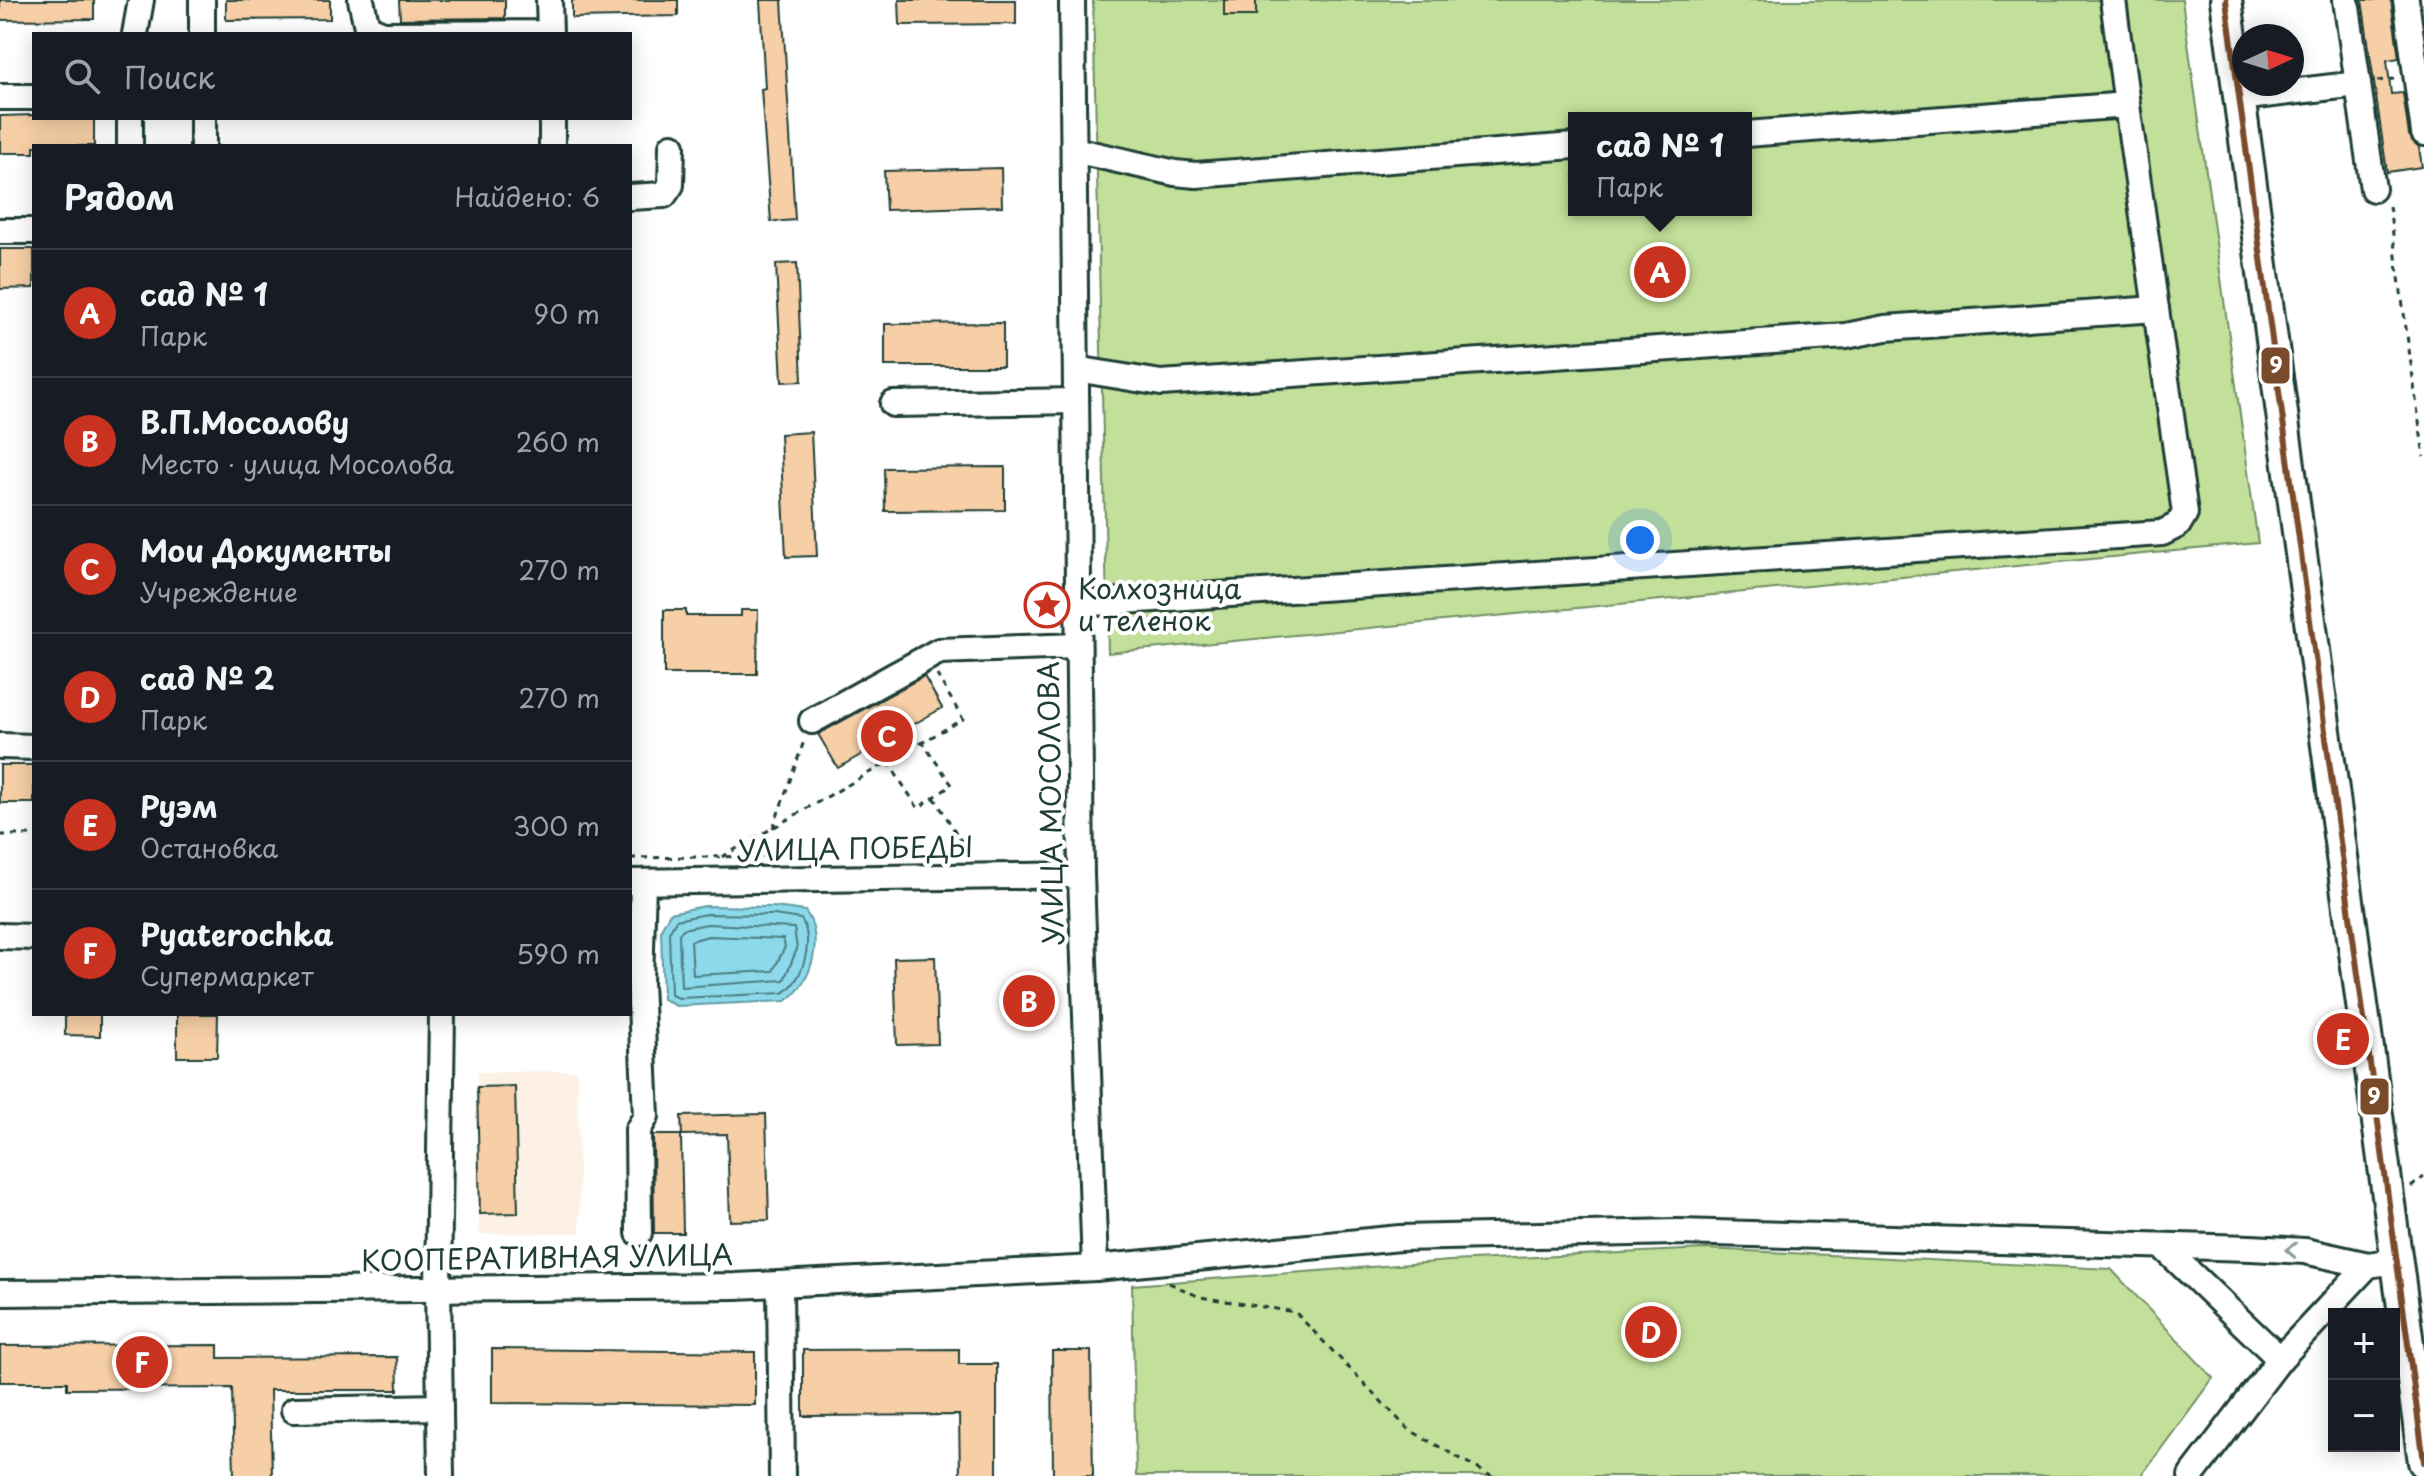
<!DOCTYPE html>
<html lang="ru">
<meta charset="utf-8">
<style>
body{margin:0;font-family:"Playpen Sans",sans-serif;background:#20242c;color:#f1f3f6}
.controls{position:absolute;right:24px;bottom:24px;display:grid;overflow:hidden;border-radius:0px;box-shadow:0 4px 20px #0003}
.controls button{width:72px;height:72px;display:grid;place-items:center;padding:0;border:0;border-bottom:2px solid #363941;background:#171b24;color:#f1f3f6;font:40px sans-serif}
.compass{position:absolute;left:2232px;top:24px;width:72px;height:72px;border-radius:50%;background:#171b24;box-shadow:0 4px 20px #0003;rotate:86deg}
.you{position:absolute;left:1640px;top:540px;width:28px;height:28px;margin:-20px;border:6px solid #fff;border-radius:50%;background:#1a73e8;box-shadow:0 0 0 12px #1a73e833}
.badge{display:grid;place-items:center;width:52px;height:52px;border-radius:50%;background:#c8321e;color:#fff;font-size:26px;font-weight:700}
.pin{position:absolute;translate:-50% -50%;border:4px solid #fff;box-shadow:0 2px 8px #0006}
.popup{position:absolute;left:1568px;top:112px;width:184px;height:104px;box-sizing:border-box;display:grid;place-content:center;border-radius:0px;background:#171b24;filter:drop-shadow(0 2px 6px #0005);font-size:26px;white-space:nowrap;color:#9ea1a6}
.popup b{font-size:30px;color:#f1f3f6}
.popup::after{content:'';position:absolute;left:50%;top:100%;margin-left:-16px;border:16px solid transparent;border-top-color:#171b24}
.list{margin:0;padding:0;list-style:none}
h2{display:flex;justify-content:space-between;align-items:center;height:104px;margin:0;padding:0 32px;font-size:34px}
h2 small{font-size:26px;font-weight:400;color:#9ea1a6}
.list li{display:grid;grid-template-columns:52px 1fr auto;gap:24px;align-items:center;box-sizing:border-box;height:128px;padding:0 32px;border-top:2px solid #363941}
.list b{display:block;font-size:30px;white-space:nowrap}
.list p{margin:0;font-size:26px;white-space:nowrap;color:#9ea1a6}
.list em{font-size:26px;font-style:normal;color:#9ea1a6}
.icon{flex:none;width:44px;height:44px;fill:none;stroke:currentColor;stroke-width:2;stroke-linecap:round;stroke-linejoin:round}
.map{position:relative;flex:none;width:2424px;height:1476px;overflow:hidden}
.search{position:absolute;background:#171b24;box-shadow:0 4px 20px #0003;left:32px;top:32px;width:600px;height:88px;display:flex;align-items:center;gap:20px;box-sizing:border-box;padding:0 28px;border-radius:0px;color:#9ea1a6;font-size:30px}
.panel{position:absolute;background:#171b24;box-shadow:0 4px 20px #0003;left:32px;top:144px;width:600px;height:872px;border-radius:0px}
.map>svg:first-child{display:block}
</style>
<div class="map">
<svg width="2424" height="1476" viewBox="0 0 2424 1476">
<rect width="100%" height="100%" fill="#fff"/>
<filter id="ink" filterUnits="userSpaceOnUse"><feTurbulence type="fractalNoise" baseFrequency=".0125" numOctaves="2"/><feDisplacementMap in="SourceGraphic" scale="16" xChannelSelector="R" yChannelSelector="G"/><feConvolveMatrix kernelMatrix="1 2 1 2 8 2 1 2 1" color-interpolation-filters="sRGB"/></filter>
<g filter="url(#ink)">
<path fill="#fcf1e4" d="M577 1071 580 1233 479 1234 478 1072Z"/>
<g fill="#c2e099" stroke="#708e66" stroke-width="2" fill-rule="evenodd">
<path d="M1093 0H2182L2258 543 1108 653ZM1574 118H1746V210H1574Z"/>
<path d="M1706 1249 2111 1269 2213 1378 2141 1476H1136L1132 1285 1450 1261Z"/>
</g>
<path fill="#8dd9ec" stroke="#619ba2" stroke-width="2" d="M705 906 774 907 805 911C825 937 812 984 786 1001L676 1006 663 999 661 929 670 913Z"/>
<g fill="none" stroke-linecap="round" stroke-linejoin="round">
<g stroke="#4b7b7e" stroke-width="2">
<path d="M706 914 774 915 801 919C815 939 803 982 783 993L679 998 671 995 669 932 676 920Z"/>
<path d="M707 924 794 928 797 949 784 980 681 987 679 934 683 929Z"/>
<path d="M708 936 783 939 785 947 773 971 693 975 691 941Z"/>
</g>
</g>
<g fill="#f6cfa6" stroke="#1f3d34" stroke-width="2">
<path d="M0 0H94V19L0 20Z"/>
<path d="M226 0H330V19L226 20Z"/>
<path d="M399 0H505V18L400 19Z"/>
<path d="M572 0H678V16L572 18Z"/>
<path d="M760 0H782L795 220 771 222 761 89 765 88Z"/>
<path d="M899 0H1016V24L900 25Z"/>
<rect x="1224" y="0" width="32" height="16"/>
<path d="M2362 0H2391L2399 58 2387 60 2391 94 2403 93 2409 135 2419 147 2422 167 2387 172Z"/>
<path d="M34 115 94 118V146H34V153H0V116Z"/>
<path d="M1001 168 1002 206 886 210 884 171Z"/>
<path d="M0 249H34V288L0 289Z"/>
<path d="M797 263 802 381 782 382 776 264Z"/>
<path d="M1003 323V366H885V324Z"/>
<path d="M811 432 817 556 786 557 780 434Z"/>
<path d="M1005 467V510L885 511 884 468Z"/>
<path d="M664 610H686V616H741V610H758L757 674H664Z"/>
<path d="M924 676 942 708 838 768 818 734Z"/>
<rect x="0" y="765" width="34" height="38"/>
<path d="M935 957 938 1044 897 1045 894 958Z"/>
<path d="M65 1014H100V1036L65 1035Z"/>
<path d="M177 1014H218L217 1057H177Z"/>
<path d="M515 1086 518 1213 480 1214 477 1087Z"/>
<path d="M766 1114 769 1220 730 1221 727 1134 682 1135 681 1116Z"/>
<path d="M653 1135H681L683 1233H654Z"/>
<path d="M218 1345V1358L397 1357 398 1390H270L272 1476H234L232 1388 67 1389V1382H0V1346Z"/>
<path d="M492 1349 755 1352V1405L492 1403Z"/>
<path d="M959 1349V1364H997V1476H960L959 1415 803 1416V1350Z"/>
<path d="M1052 1351H1091L1093 1476H1053Z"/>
</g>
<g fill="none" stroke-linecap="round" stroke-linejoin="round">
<g stroke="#1f3d34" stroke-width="30">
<g id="minor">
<path d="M202 0V34"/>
<path d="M361 0 367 27 383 34 550 33 549 0"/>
<path d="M1072 0 1081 875 1095 1268"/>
<path d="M2113 0 2127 105"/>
<path d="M2346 0 2373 189"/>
<path d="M2406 0 2424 133"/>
<path d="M135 34 141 0"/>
<path d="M0 97H34"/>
<path d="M2239 98 2358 84"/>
<path d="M130 118V146"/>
<path d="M203 118V146"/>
<path d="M552 118V146"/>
<path d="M1074 150 1175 173 1196 175 1574 146"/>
<path d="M630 197 664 195 671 185 672 146"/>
<path d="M0 231H34"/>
<path d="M1076 369 1161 383 1846 336 1885 328 2156 309"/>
<path d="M893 404 1076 401"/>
<path d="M1078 604 2162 533 2178 525 2185 513 2127 105 1746 134"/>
<path d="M812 721 939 651 1078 646"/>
<path d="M0 746 34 747"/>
<path d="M630 882 1081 875"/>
<path d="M0 936 34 937"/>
<path d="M639 1233 638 1130 646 1116 640 982 643 882"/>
<path d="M2162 1246 2280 1359"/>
<path d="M780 1284 782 1476"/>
<path d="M0 1293 736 1286 1095 1268 1400 1238 1678 1232 2251 1248 2305 1251 2368 1265"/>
<path d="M294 1410 440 1407"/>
<path d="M441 1476 438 1288 442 1014"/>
<path d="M2191 1476 2280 1359 2368 1265 2382 1263"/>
</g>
</g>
<g stroke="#1f3d34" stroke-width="36">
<path id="major" d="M2226 0 2424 1462"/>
</g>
<g stroke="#1f3d34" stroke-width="3" stroke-dasharray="6 6" stroke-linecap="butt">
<path d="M2377 81 2394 79"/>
<path d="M2389 206 2424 457"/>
<path d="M888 762 918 808 952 785 923 743"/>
<path d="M934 797 969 854"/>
<path d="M773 828 804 741"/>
<path d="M0 835H34"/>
<path d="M722 857 963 719 937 675"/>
<path d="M630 858 773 856"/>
<path d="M2411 1187 2424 1177"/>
<path d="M1169 1283 1200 1297 1295 1312 1408 1429 1491 1476"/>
</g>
<use href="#minor" stroke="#fff" stroke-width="24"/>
<use href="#major" stroke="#fff" stroke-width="30"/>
<g stroke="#fff" stroke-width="12">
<path id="bus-1" d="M2226 0 2424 1462"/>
</g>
<use href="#bus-1" stroke="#7a4b2a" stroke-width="6"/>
</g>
<defs><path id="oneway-chevron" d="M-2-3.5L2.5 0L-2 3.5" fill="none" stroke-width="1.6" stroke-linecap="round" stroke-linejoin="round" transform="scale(2)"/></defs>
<use stroke="#8f9e9a" href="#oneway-chevron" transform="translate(2291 1250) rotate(-177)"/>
</g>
<defs>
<g id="sight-ring" transform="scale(2.3)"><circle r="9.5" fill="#fff" stroke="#c8321e" stroke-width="1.5"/><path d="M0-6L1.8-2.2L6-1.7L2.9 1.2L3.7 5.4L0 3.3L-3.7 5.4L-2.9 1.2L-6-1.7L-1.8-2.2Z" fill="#c8321e"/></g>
</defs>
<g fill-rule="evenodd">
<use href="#sight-ring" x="1047" y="605"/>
</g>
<g text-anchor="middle" stroke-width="8" stroke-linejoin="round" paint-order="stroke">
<g font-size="28" fill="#1f3d34" stroke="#fff" text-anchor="start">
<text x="1078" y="599">Колхозница<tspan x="1078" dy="32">и теленок</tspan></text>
</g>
<g font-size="28" fill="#1f3d34" stroke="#fff">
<text transform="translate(1051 803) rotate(-91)" y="10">УЛИЦА МОСОЛОВА</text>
<text transform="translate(855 849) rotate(-1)" y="10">УЛИЦА ПОБЕДЫ</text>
<text transform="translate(547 1258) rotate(-1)" y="10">КООПЕРАТИВНАЯ УЛИЦА</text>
</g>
</g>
<g stroke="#fff" stroke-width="3">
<rect x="2260" y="346" width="31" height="39" rx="8" fill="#7a4b2a"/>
<rect x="2359" y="1077" width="31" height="39" rx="8" fill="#7a4b2a"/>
</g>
<g font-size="22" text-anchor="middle" font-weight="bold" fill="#fff">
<text x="2276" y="373">9</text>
<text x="2374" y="1104">9</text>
</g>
</svg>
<div class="controls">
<button>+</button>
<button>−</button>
</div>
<svg class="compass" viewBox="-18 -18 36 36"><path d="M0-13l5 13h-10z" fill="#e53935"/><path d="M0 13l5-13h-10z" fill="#9ea1a6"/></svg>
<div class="you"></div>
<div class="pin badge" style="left:1660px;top:272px">A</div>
<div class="popup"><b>сад № 1</b>Парк</div>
<div class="pin badge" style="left:1029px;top:1001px">B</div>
<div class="pin badge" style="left:887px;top:736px">C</div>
<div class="pin badge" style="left:1651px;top:1332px">D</div>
<div class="pin badge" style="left:2343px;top:1039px">E</div>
<div class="pin badge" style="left:142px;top:1362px">F</div>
<div class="search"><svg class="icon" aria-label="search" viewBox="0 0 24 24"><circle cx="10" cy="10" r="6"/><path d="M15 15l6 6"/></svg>Поиск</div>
<section class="panel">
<h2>Рядом<small>Найдено: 6</small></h2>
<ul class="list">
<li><span class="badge">A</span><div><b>сад № 1</b><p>Парк</p></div><em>90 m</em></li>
<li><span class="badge">B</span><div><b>В.П.Мосолову</b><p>Место · улица Мосолова</p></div><em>260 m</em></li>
<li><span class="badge">C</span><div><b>Мои Документы</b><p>Учреждение</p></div><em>270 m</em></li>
<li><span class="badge">D</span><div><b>сад № 2</b><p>Парк</p></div><em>270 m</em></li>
<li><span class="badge">E</span><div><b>Руэм</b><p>Остановка</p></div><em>300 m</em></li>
<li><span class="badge">F</span><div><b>Pyaterochka</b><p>Супермаркет</p></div><em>590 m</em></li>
</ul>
</section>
</div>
